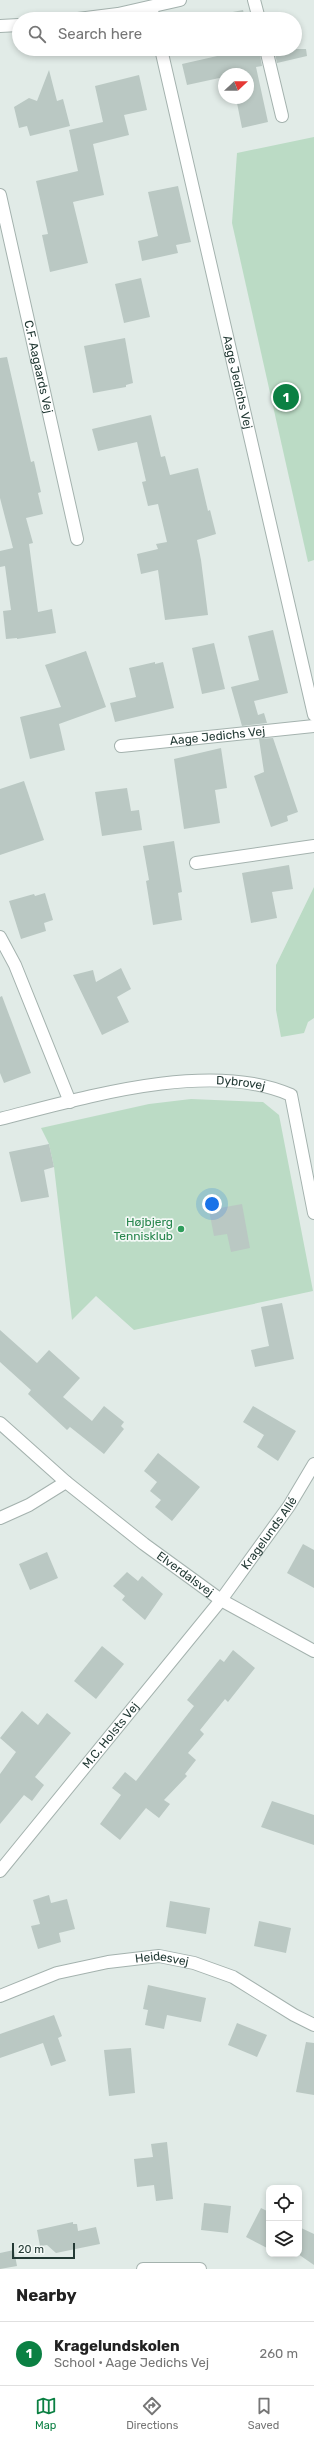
<!DOCTYPE html>
<meta charset="utf-8">
<style>
body{margin:0;font-family:Rubik,sans-serif;background:#f2f2f2;color:#222}
.controls{position:absolute;right:12px;bottom:12px;display:grid;overflow:hidden;border-radius:8px;box-shadow:0 2px 6px #0003}
.controls button{width:36px;height:36px;display:grid;place-items:center;padding:0;border:0;border-bottom:1px solid #e0e0e0;background:#fff;color:#222;font:20px sans-serif}
.compass{position:absolute;left:218px;top:68px;width:36px;height:36px;border-radius:50%;background:#fff;box-shadow:0 2px 6px #0003;rotate:68deg}
.scale{position:absolute;left:12px;bottom:10px;width:63px;box-sizing:border-box;padding-left:4px;border:2px solid #233a35;border-top:0;font-size:11px;line-height:14px;white-space:nowrap;color:#233a35;-webkit-text-stroke:3px #f2f8f5;paint-order:stroke}
.you{position:absolute;left:212px;top:1204px;width:14px;height:14px;margin:-10px;border:3px solid #fff;border-radius:50%;background:#1a73e8;box-shadow:0 0 0 6px #1a73e833}
.badge{display:grid;place-items:center;width:26px;height:26px;border-radius:50%;background:#0b8043;color:#fff;font-size:13px;font-weight:700}
.pin{position:absolute;translate:-50% -50%;border:2px solid #fff;box-shadow:0 1px 4px #0006}
.list{margin:0;padding:0;list-style:none}
h2{display:flex;justify-content:space-between;align-items:center;height:52px;margin:0;padding:0 16px;font-size:17px}
h2 small{font-size:13px;font-weight:400;color:#767676}
.list li{display:grid;grid-template-columns:26px 1fr auto;gap:12px;align-items:center;box-sizing:border-box;height:64px;padding:0 16px;border-top:1px solid #e0e0e0}
.list b{display:block;font-size:15px;white-space:nowrap}
.list p{margin:0;font-size:13px;white-space:nowrap;color:#767676}
.list em{font-size:13px;font-style:normal;color:#767676}
.icon{flex:none;width:22px;height:22px;fill:none;stroke:currentColor;stroke-width:2;stroke-linecap:round;stroke-linejoin:round}
.map{position:relative;flex:none;width:314px;height:2269px;overflow:hidden}
.search{position:absolute;background:#fff;box-shadow:0 2px 6px #0003;left:12px;right:12px;top:12px;height:44px;display:flex;align-items:center;gap:10px;box-sizing:border-box;padding:0 14px;border-radius:22px;color:#767676;font-size:15px}
.sheet{height:116px;background:#fff}
nav{display:flex;justify-content:space-around;align-items:center;box-sizing:border-box;height:56px;border-top:1px solid #e0e0e0;background:#fff;font-size:11px;color:#767676}
nav a{display:grid;justify-items:center;gap:2px}
nav .on{color:#0b8043}
.map>svg:first-child{display:block}
</style>
<div class="map">
<svg width="314" height="2269" viewBox="0 0 314 2269">
<rect width="100%" height="100%" fill="#e1ebe7"/>
<g fill="#bbdbc5">
<path d="M314 137V560L308 562 232 223 237 153Z"/>
<path d="M314 887V1018L308 1022 304 1033 281 1037 276 1010V965Z"/>
<path d="M191 1099 263 1102 279 1115 313 1291 134 1330 96 1296 72 1320 54 1167 49 1144 41 1128 149 1104Z"/>
</g>
<g fill="#bac8c3">
<path d="M243 10 245 19H218L217 15Z"/>
<path d="M225 49H259L262 66 256 67 268 122 242 128 236 98H248V74H224V77L187 85 182 64 226 54Z"/>
<path d="M274 49H306L307 56 277 63Z"/>
<path d="M49 70 57 101 63 99 70 126 30 136 27 126 19 128 14 107 29 98 37 101Z"/>
<path d="M139 75 147 110 124 115 129 135 93 144 104 195 73 202 88 263 50 272 42 235 48 234 36 181 78 171 69 130 103 122 95 86Z"/>
<path d="M178 186 191 242 176 245 178 253 142 261 138 241 158 236 148 192Z"/>
<path d="M141 278 150 317 124 323 115 284Z"/>
<path d="M125 338 133 383 126 385V387L93 393 84 346Z"/>
<path d="M7 357 31 462 34 461 41 492 38 493 43 514 26 518 33 543 29 544 38 612 52 609 56 633 17 639V638L6 639 3 611 11 610 5 566 0 567V551L13 548 0 498V358Z"/>
<path d="M151 415 161 457 165 456 170 475 198 468 208 511 210 510 216 534 197 540 201 560 208 615 165 620 158 570 141 574 137 554 158 549 156 544 167 542 158 504 148 506 142 482 146 481 137 442 98 451 92 429Z"/>
<path d="M273 630 288 693 254 701 258 715 264 713 267 723 242 726 231 687 259 680 248 636Z"/>
<path d="M214 643 225 689 202 694 192 648Z"/>
<path d="M86 651 106 707 59 724 65 750 30 759 20 717 61 707 45 665Z"/>
<path d="M155 662V664L163 662 174 708 115 722 110 703 136 697 129 668Z"/>
<path d="M273 738 298 812 287 816 288 821 271 827 254 776 264 772 259 739Z"/>
<path d="M221 748 227 788 215 790 220 823 184 829 174 759Z"/>
<path d="M24 781 44 840 0 855V789Z"/>
<path d="M127 788 131 811 139 810 142 830 102 836 95 792Z"/>
<path d="M174 841 182 892 178 893 182 920 153 925 146 881 149 880 143 846Z"/>
<path d="M289 865 293 889 272 892 277 918 251 923 242 873Z"/>
<path d="M45 893 53 920 44 923 46 931 21 939 9 901 34 894 35 896Z"/>
<path d="M121 968 131 989 117 997 129 1022 102 1035 73 975 93 970 96 982Z"/>
<path d="M2 996 31 1073 4 1083 0 1073V997Z"/>
<path d="M49 1144 54 1167 44 1170 49 1197 21 1202 9 1152Z"/>
<path d="M242 1204 250 1248 231 1252 227 1234 214 1236 209 1210Z"/>
<path d="M282 1303 294 1359 255 1367 251 1350 269 1346 261 1307Z"/>
<path d="M0 1330 37 1363 49 1350 80 1378 63 1397 92 1421 104 1406 124 1422 121 1426 124 1429 104 1454 70 1427 67 1430 28 1394 31 1390 0 1362Z"/>
<path d="M253 1406 296 1431 278 1461 257 1447 264 1435 243 1422Z"/>
<path d="M158 1453 200 1487 172 1521 155 1507 161 1500 150 1491 157 1482 144 1471Z"/>
<path d="M303 1544 314 1550V1588L287 1573Z"/>
<path d="M47 1552 58 1578 30 1590 19 1564Z"/>
<path d="M127 1572 138 1581 142 1576 163 1594 145 1620 122 1600 125 1596 113 1586Z"/>
<path d="M102 1646 124 1664 96 1699 74 1681Z"/>
<path d="M233 1650 255 1668 228 1702 225 1699 200 1730 204 1734 188 1753 196 1760 185 1774 187 1776 164 1800 170 1804 159 1818 146 1808 120 1840 100 1824 121 1795 112 1788 125 1772 136 1781 194 1706 187 1700 220 1659 224 1662Z"/>
<path d="M22 1711 38 1725 47 1713 71 1733 35 1777 44 1785 32 1801 24 1795 0 1824V1774L16 1752 0 1738Z"/>
<path d="M272 1801 314 1815V1845L261 1827Z"/>
<path d="M49 1895 51 1903 67 1899 75 1929 59 1933 61 1942 38 1949 31 1926 40 1924 33 1900Z"/>
<path d="M170 1901 210 1908 206 1934 166 1927Z"/>
<path d="M259 1921 291 1928 286 1953 254 1946Z"/>
<path d="M148 1985 206 1998 201 2022 167 2015 164 2029 145 2025 148 2010 143 2009Z"/>
<path d="M54 2015 62 2036 58 2038 66 2061 51 2066 43 2043 0 2058V2034Z"/>
<path d="M237 2023 267 2035 257 2057 228 2045Z"/>
<path d="M306 2042 314 2043V2095L296 2092Z"/>
<path d="M131 2048 135 2093 109 2096 104 2050Z"/>
<path d="M167 2142 173 2199 156 2201 154 2185 137 2187 134 2159 153 2157 151 2144Z"/>
<path d="M204 2203 231 2206 228 2233 201 2230Z"/>
<path d="M261 2208 269 2212V2249L246 2237Z"/>
<path d="M73 2222V2224H77L78 2231 96 2227 100 2244 56 2253 47 2245 40 2246 37 2230Z"/>
<path d="M299 2227 314 2234V2265L298 2254Z"/>
<path d="M14 2250 17 2266 0 2269V2253Z"/>
</g>
<g fill="none" stroke-linecap="round" stroke-linejoin="round">
<g stroke="#a4b2ae" stroke-width="14">
<g id="minor">
<path d="M254 0 259 19"/>
<path d="M151 7 154 19"/>
<path d="M78 19 118 14 180 0"/>
<path d="M0 26 19 25"/>
<path id="s1" d="M161 49 314 715"/>
<path d="M266 49 282 116"/>
<path id="s2" d="M0 195 77 539"/>
<path id="s3" d="M121 746 314 726"/>
<path d="M196 863 314 846"/>
<path d="M0 937 15 965 70 1102"/>
<path id="s4" d="M0 1119C83 1098 210 1059 291 1095L314 1213"/>
<path id="s5" d="M0 1423 66 1482 144 1544 221 1600 314 1651"/>
<path d="M0 1518 29 1505 66 1482"/>
<path id="s6" d="M0 1871 221 1600 289 1506 314 1464"/>
<path id="s7" d="M0 1996 57 1973 108 1962 159 1956 194 1963 233 1977 294 2015 314 2025"/>
<path d="M143 2269H200"/>
</g>
</g>
<use href="#minor" stroke="#fff" stroke-width="12"/>
</g>
<circle fill="#2e9e5b" stroke="#f2f8f5" stroke-width="1.5" cx="181" cy="1229" r="4"/>
<g text-anchor="middle" stroke-width="3.5" stroke-linejoin="round" paint-order="stroke">
<g font-size="12" fill="#233a35" stroke="#f2f8f5">
<text dy="4" stroke="none"><textPath href="#s2" startOffset="176">C.F. Aagaards Vej</textPath></text>
<text dy="4" stroke="none"><textPath href="#s1" startOffset="342">Aage Jedichs Vej</textPath></text>
<text dy="4" stroke="none"><textPath href="#s3" startOffset="97">Aage Jedichs Vej</textPath></text>
<text dy="4" stroke="none"><textPath href="#s4" startOffset="245">Dybrovej</textPath></text>
<text dy="4" stroke="none"><textPath href="#s6" startOffset="432">Kragelunds Allé</textPath></text>
<text dy="4" stroke="none"><textPath href="#s5" startOffset="239">Elverdalsvej</textPath></text>
<text dy="4" stroke="none"><textPath href="#s6" startOffset="175">M.C. Holsts Vej</textPath></text>
<text dy="4" stroke="none"><textPath href="#s7" startOffset="168">Heidesvej</textPath></text>
</g>
<g font-size="12" fill="#27864d" stroke="#f2f8f5" text-anchor="end">
<text x="173" y="1226">Højbjerg<tspan x="173" dy="14">Tennisklub</tspan></text>
</g>
</g>
</svg>
<div class="controls">
<button><svg class="icon" aria-label="locate" viewBox="0 0 24 24"><circle cx="12" cy="12" r="6"/><path d="M12 2v4M12 18v4M2 12h4M18 12h4"/></svg></button>
<button><svg class="icon" aria-label="layers" viewBox="0 0 24 24"><path d="M12 4l9 5-9 5-9-5zM3 14l9 5 9-5"/></svg></button>
</div>
<svg class="compass" viewBox="-18 -18 36 36"><path d="M0-13l5 13h-10z" fill="#e53935"/><path d="M0 13l5-13h-10z" fill="#767676"/></svg>
<div class="scale">20 m</div>
<div class="you"></div>
<div class="pin badge" style="left:286px;top:397px">1</div>
<div class="search"><svg class="icon" aria-label="search" viewBox="0 0 24 24"><circle cx="10" cy="10" r="6"/><path d="M15 15l6 6"/></svg>Search here</div>
</div>
<section class="sheet">
<h2>Nearby<small></small></h2>
<ul class="list">
<li><span class="badge">1</span><div><b>Kragelundskolen</b><p>School · Aage Jedichs Vej</p></div><em>260 m</em></li>
</ul>
</section>
<nav>
<a class="on"><svg class="icon" aria-label="map" viewBox="0 0 24 24"><path d="M3 6l6-2 6 2 6-2v14l-6 2-6-2-6 2zM9 4v14M15 6v14"/></svg>Map</a>
<a><svg class="icon" aria-label="directions" viewBox="0 0 24 24"><path d="M12 3l9 9-9 9-9-9zM9 14v-3h6M13 9l2 2-2 2"/></svg>Directions</a>
<a><svg class="icon" aria-label="saved" viewBox="0 0 24 24"><path d="M7 4h10v16l-5-4-5 4z"/></svg>Saved</a>
</nav>
